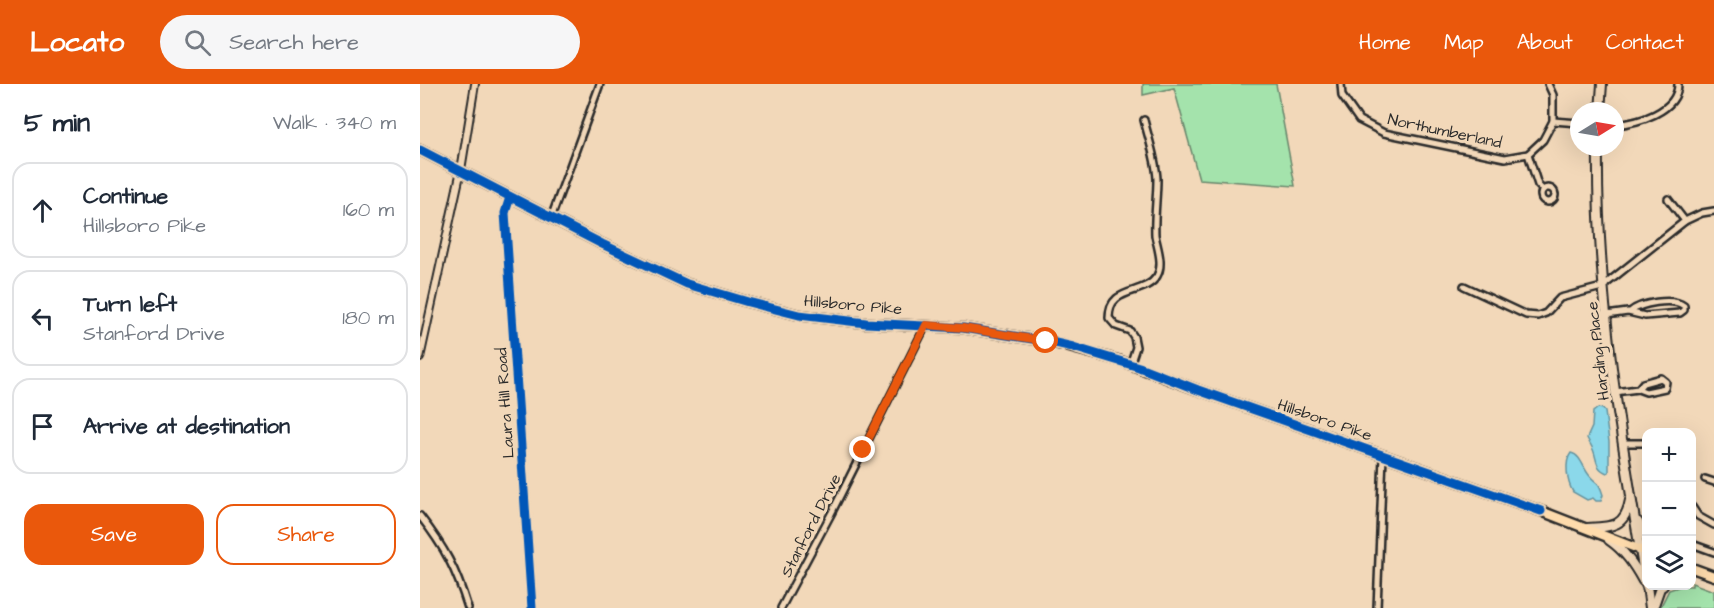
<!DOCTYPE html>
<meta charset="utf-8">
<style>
body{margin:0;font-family:"Architects Daughter",sans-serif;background:#f6f6f7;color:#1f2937}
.controls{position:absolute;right:18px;bottom:18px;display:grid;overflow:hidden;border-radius:12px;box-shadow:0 6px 24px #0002}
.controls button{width:54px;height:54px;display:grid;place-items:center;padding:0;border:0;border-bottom:2px solid #e0e1e3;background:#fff;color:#1f2937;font:30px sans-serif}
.compass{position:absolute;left:1150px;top:18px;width:54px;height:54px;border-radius:50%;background:#fff;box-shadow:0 6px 24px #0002;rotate:79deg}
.stop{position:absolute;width:18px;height:18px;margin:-14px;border:4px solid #ea580c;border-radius:50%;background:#fff}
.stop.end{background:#ea580c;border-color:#fff;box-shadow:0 2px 6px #0008}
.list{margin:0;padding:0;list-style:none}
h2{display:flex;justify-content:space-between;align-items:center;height:78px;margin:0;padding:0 24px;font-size:26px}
h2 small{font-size:20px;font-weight:400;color:#747a83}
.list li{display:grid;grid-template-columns:39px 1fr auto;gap:18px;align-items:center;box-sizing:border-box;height:96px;margin:0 12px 12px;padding:0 12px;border:2px solid #e0e1e3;border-radius:18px}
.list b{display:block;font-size:22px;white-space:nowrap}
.list p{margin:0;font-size:20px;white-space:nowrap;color:#747a83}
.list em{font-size:20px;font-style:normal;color:#747a83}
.actions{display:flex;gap:12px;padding:18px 24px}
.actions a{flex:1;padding:14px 0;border:2px solid #ea580c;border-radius:18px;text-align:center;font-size:21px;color:#ea580c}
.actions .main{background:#ea580c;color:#fff}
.icon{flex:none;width:33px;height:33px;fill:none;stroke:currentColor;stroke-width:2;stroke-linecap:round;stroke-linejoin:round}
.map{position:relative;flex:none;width:1294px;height:524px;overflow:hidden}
header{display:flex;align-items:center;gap:36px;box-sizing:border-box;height:84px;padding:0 30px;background:#ea580c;color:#fff}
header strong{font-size:28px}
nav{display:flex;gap:33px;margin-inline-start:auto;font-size:21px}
.search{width:420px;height:54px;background:#f6f6f7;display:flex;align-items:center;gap:15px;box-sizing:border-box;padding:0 21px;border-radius:33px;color:#747a83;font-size:22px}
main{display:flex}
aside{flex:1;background:#fff}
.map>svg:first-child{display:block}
</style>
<header>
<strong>Locato</strong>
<div class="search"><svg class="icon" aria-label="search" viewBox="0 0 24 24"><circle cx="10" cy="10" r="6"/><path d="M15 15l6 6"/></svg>Search here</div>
<nav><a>Home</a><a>Map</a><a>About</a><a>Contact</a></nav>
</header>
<main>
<aside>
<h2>5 min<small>Walk · 340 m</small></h2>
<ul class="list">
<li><svg class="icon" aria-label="ahead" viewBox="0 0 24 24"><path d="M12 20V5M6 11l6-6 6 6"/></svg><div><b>Continue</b><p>Hillsboro Pike</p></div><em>160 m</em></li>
<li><svg class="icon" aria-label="left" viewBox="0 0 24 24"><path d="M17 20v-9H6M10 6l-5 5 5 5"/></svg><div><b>Turn left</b><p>Stanford Drive</p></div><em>180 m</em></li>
<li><svg class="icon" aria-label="arrive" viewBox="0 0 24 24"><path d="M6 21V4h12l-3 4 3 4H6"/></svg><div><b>Arrive at destination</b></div></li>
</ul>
<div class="actions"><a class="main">Save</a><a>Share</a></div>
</aside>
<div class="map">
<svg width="1294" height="524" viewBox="0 0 1294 524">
<rect width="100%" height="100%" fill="#f2d8b9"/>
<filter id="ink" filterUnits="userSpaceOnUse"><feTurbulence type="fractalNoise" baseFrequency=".0167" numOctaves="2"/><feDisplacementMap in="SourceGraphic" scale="12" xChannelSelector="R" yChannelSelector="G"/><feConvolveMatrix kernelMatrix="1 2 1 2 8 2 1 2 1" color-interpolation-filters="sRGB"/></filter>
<g filter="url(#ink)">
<g fill="#a4e3ac" stroke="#68876c" stroke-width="1.5">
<path d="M723 0H856L875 102 779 95 754 4 723 11Z"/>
<path d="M1272 499 1294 507V524H1240L1249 506 1261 502H1272Z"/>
</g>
<g fill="#8bd8ea" stroke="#65939e" stroke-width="1.5">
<path d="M1178 324 1183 325 1185 328 1189 358V388L1187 389C1176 385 1177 377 1174 368 1173 364 1169 358 1167 354L1172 343 1173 328Z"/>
<path d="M1151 369C1161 371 1163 384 1169 391 1177 401 1178 395 1183 411L1181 417H1176L1173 414 1167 416 1153 408C1147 398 1144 378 1151 369Z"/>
</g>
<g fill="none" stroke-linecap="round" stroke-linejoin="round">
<g stroke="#2b2b2b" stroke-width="10">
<g id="minor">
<path d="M921 0 922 12 939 36 964 49 1085 74 1108 70 1123 56 1133 37V11L1128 0"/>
<path d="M1133 37 1159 39"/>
<path d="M1195 41C1217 39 1258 28 1258 0"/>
<path d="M1108 70 1118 101 1123 106"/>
<circle cx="1128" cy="111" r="7"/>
<path d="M90 113 85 129 112 524"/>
<path d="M1248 115 1265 137"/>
<path d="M131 134 180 0"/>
<path d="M1044 202 1106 231 1118 232 1126 229 1140 214 1182 203 1265 137 1282 129 1294 127"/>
<path d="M1186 231 1208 228 1225 232 1260 229 1264 226V222C1253 213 1220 219 1210 228"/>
<path d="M710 281 716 263 714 253 710 247 696 242 689 234C689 201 724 213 737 192 744 180 737 163 735 151 734 133 737 113 737 95 736 75 729 56 724 36"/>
<path d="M1195 308 1218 305 1226 308 1245 304 1246 298 1241 294 1223 299 1218 305"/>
<path d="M1203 359H1226"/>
<path d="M1285 395 1294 398"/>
<path d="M1272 423 1278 432 1294 441"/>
<path d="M0 432C25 464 36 485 48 524"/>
<path d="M1272 460 1294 468"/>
<path d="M361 524 411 430 506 241"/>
<path d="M957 524 963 372"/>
</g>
</g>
<g stroke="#2b2b2b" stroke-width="10">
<path id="tertiary" d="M0 274 41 86 55 0"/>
</g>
<g stroke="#2b2b2b" stroke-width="12">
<g id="secondary">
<path d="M1180 27 1182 0"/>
<path d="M1178 63C1176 211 1201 356 1226 501"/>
<path d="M1218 438 1226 453"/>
<path d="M1167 444C1191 443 1205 444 1210 416"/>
<path d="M1189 456C1205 467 1214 481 1223 497"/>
<path d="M1227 502 1230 524"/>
<path d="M1233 524 1240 504 1243 502"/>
</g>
</g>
<g stroke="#2b2b2b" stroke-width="13">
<g id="primary">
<path d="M0 66 182 160 267 200 328 218 379 231 446 239 543 244 631 258 701 277 778 306 1121 427 1226 468"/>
<path d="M1272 484 1294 492"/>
</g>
</g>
<use href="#minor" stroke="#f2d8b9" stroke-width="5"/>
<use href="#tertiary" stroke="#f2d8b9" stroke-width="6"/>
<use href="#secondary" stroke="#f2d8b9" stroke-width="8"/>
<use href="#primary" stroke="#fedbac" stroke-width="8"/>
<g stroke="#f2d8b9" stroke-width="13">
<g id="cycleway">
<path d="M0 66 182 160 267 200 328 218 379 231 446 239 543 244 631 258 653 263 719 283 778 306 1121 427"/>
<path d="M90 113 85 129 112 524"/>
</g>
</g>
<use href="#cycleway" stroke="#0057b8" stroke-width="9"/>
</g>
</g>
<g fill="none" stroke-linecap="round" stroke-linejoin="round" filter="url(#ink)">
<path stroke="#ea580c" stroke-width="8" d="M443 366 506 241 543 244 626 257"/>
</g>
<g text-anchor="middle" stroke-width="6" stroke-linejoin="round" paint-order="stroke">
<g font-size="16" fill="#2b2b2b" stroke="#f2d8b9">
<text transform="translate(1025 46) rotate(12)" y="6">Northumberland</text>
<text transform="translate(433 220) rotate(5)" y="6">Hillsboro Pike</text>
<text transform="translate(1177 267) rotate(-97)" y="6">Harding Place</text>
<text transform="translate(84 319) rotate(-94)" y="6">Laura Hill Road</text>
<text transform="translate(905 335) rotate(19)" y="6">Hillsboro Pike</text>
<text transform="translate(390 441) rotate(-63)" y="6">Stanford Drive</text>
</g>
</g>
</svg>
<div class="controls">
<button>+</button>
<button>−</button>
<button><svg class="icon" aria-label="layers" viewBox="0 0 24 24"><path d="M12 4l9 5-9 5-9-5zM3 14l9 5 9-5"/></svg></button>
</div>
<svg class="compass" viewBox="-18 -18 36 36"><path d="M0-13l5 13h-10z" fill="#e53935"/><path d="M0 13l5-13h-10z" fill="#747a83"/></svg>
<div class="stop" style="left:626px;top:257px"></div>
<div class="stop end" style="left:443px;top:366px"></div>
</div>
</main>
